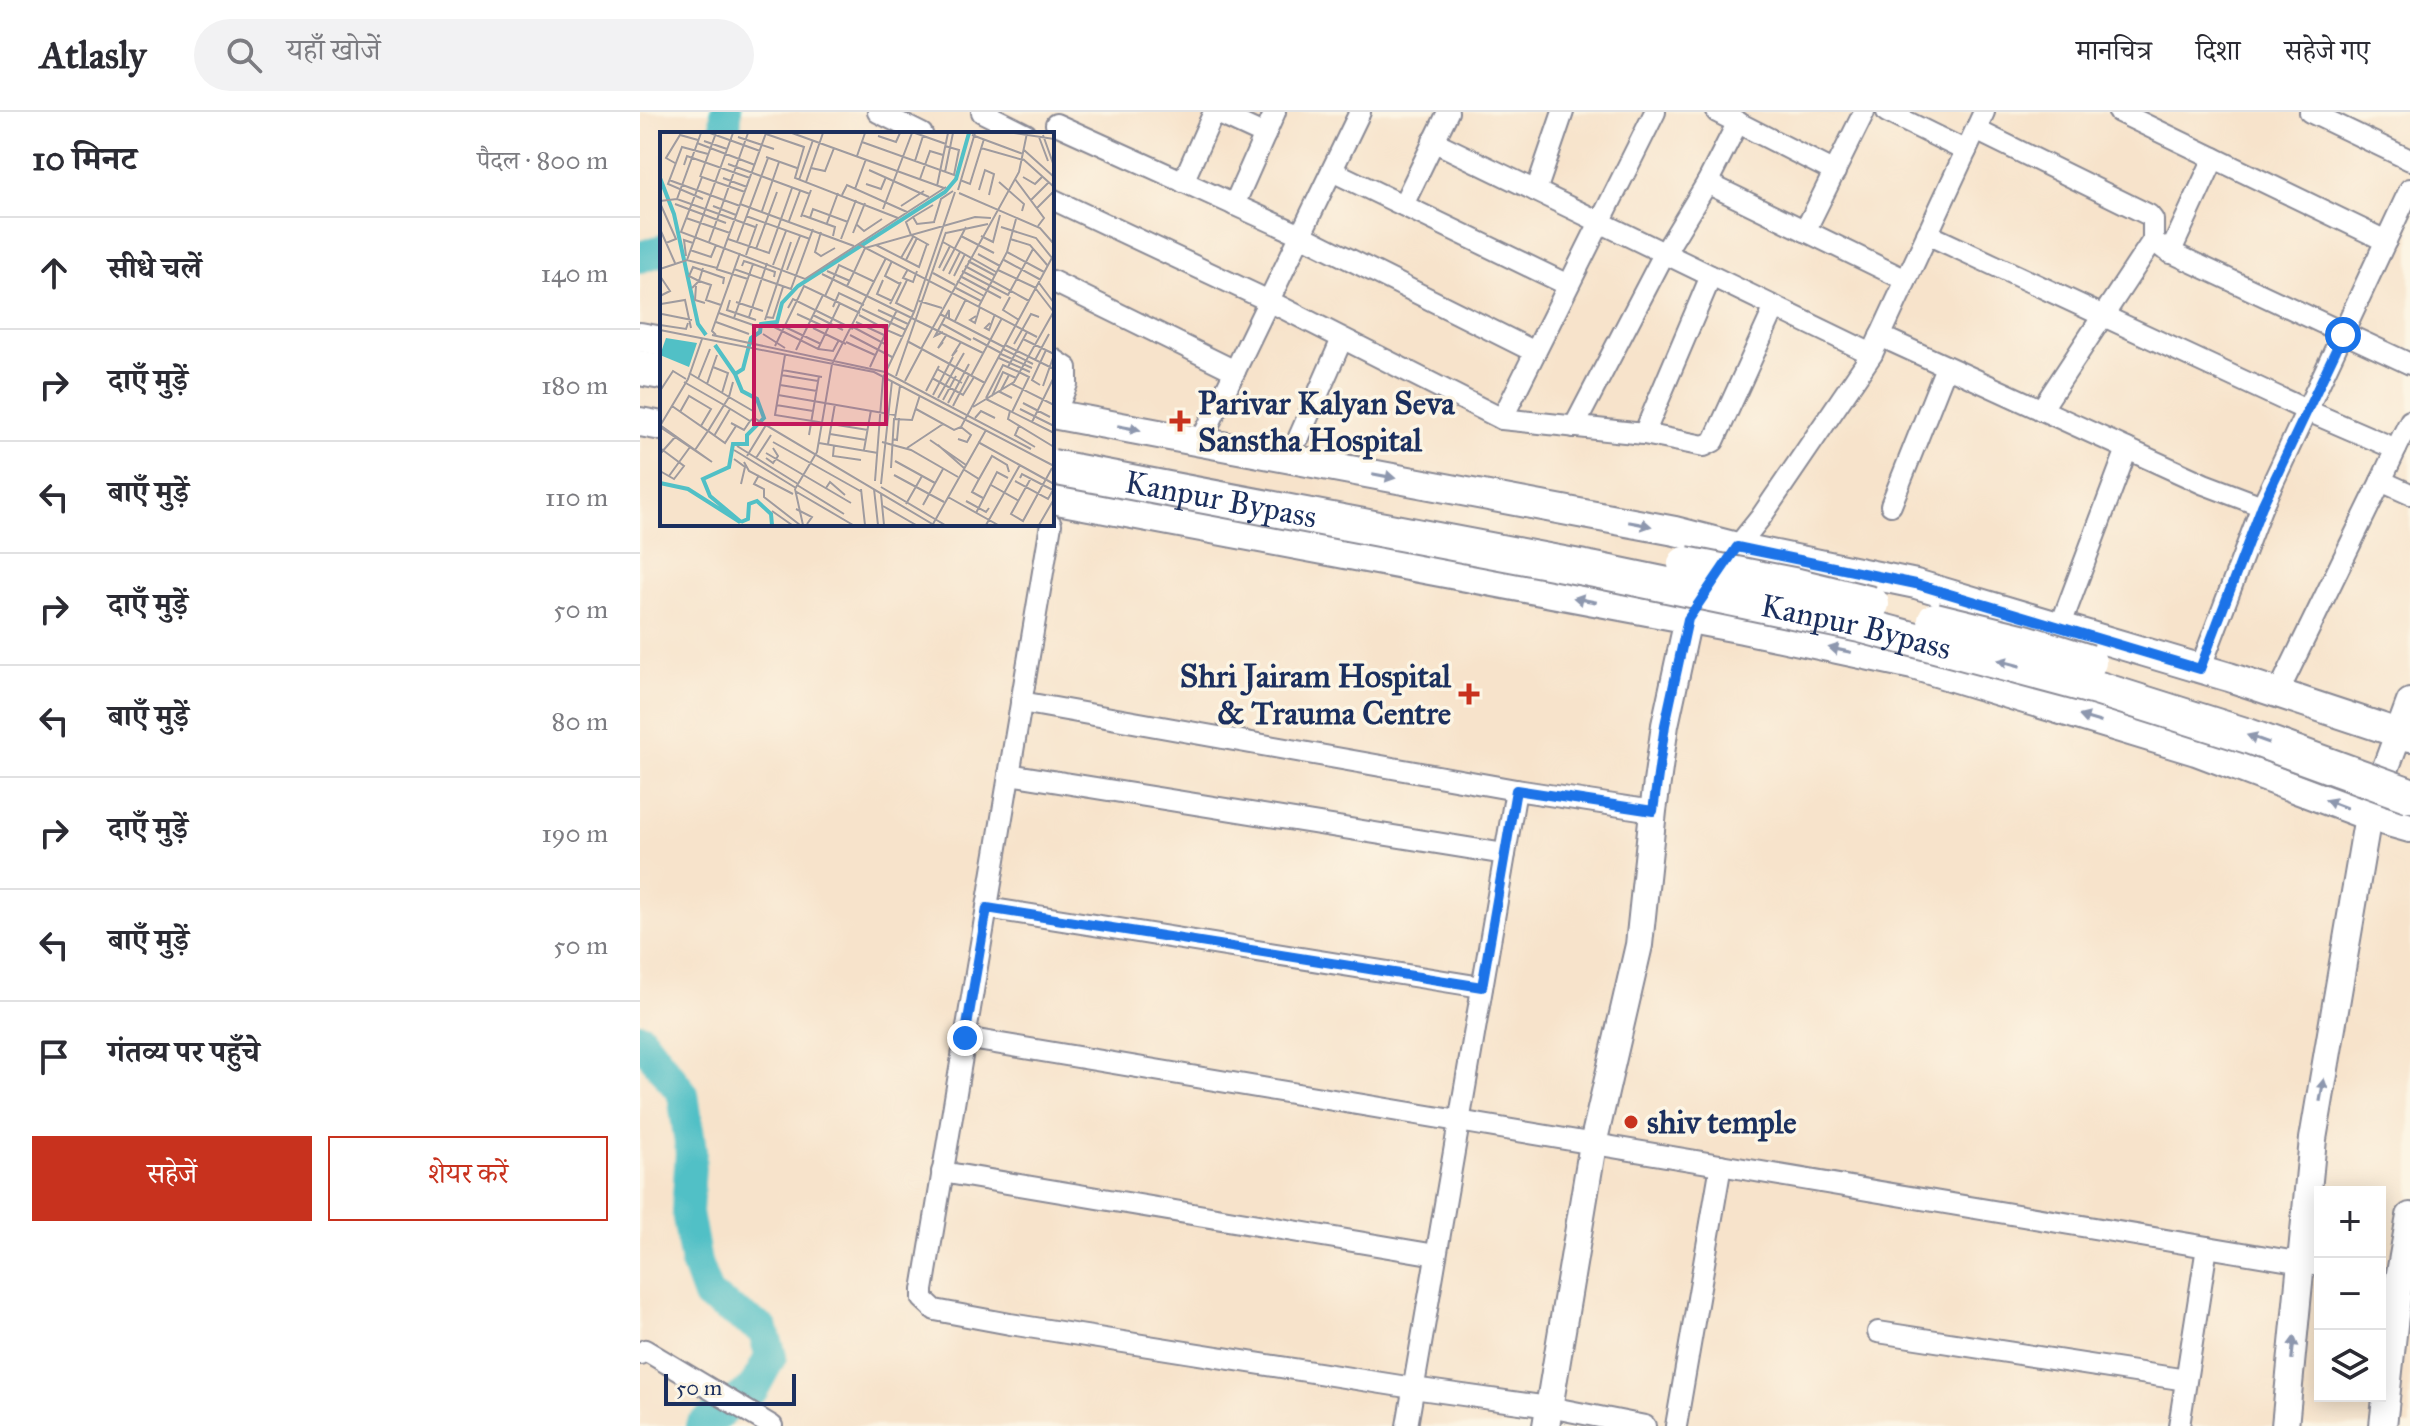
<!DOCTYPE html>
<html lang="hi">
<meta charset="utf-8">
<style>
body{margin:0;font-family:"IM FELL Great Primer","Noto Serif Devanagari",serif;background:#f2f2f3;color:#2b2b33}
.controls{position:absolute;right:24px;bottom:24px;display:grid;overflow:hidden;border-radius:0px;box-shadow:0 4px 20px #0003}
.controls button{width:72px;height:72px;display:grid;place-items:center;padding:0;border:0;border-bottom:2px solid #e1e1e2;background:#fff;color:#2b2b33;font:40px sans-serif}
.scale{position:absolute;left:24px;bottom:20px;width:132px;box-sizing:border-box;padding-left:8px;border:4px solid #1b2f5e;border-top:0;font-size:22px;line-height:28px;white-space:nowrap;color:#1b2f5e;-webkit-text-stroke:6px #fcf5e5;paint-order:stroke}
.stop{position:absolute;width:24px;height:24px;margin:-18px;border:6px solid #1a73e8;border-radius:50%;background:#fff}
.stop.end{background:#1a73e8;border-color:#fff;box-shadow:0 2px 8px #0008}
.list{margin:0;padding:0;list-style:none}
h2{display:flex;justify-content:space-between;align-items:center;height:104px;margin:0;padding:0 32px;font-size:34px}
h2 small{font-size:26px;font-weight:400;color:#7c7c81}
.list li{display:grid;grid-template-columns:52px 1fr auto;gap:24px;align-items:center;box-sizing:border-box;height:112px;padding:0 32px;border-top:2px solid #e1e1e2}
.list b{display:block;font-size:30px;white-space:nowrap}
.list em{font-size:26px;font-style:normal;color:#7c7c81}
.actions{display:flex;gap:16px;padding:24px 32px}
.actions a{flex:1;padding:18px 0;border:2px solid #c8321e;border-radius:0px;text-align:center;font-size:28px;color:#c8321e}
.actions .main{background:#c8321e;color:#fff}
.icon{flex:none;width:44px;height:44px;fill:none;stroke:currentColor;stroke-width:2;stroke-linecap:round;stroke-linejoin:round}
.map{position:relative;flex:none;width:1770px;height:1314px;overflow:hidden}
header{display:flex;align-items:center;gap:48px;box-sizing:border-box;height:112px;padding:0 40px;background:#fff;border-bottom:2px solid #e1e1e2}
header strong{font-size:38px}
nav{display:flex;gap:44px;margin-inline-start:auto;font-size:28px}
.search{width:560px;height:72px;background:#f2f2f3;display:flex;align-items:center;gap:20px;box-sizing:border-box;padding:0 28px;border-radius:44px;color:#7c7c81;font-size:30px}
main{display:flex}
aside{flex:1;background:#fff}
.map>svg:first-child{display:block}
</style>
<header>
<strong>Atlasly</strong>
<div class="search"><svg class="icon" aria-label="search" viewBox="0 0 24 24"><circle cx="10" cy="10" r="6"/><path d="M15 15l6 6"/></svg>यहाँ खोजें</div>
<nav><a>मानचित्र</a><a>दिशा</a><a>सहेजे गए</a></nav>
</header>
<main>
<aside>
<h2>10 मिनट<small>पैदल · 800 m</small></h2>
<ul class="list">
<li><svg class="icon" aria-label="ahead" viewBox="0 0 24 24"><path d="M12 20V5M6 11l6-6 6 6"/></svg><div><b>सीधे चलें</b></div><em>140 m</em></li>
<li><svg class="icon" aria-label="right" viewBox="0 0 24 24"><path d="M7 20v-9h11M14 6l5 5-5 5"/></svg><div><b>दाएँ मुड़ें</b></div><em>180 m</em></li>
<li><svg class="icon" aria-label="left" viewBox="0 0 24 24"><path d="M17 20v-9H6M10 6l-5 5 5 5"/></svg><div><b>बाएँ मुड़ें</b></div><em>110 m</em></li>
<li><svg class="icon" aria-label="right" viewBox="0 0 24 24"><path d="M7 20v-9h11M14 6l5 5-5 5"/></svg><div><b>दाएँ मुड़ें</b></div><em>50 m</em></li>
<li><svg class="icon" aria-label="left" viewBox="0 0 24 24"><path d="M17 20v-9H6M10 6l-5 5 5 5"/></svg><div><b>बाएँ मुड़ें</b></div><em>80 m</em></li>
<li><svg class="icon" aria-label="right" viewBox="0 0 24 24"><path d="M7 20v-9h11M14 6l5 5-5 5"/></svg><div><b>दाएँ मुड़ें</b></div><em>190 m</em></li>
<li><svg class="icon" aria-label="left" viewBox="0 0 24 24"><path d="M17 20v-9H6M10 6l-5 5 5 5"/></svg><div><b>बाएँ मुड़ें</b></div><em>50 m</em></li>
<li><svg class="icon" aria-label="arrive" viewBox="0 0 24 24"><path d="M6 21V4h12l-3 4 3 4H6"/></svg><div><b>गंतव्य पर पहुँचे</b></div></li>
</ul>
<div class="actions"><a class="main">सहेजें</a><a>शेयर करें</a></div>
</aside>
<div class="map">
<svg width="1770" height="1314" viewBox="0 0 1770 1314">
<rect width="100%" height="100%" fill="#fcf5e5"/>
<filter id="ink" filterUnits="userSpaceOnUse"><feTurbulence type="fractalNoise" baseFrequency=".0125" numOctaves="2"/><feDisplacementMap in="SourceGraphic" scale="16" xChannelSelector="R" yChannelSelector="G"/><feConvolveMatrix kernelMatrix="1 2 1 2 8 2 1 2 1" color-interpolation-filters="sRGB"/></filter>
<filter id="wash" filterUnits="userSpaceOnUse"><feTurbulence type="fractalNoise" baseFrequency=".006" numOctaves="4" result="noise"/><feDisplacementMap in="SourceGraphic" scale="32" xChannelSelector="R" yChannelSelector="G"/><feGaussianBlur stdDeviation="1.8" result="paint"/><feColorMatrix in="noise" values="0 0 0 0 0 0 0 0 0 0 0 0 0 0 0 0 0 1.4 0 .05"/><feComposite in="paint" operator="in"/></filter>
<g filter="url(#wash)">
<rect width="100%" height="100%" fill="#f7e3cb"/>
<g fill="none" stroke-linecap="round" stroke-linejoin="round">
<g stroke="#51c0c6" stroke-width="32">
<path d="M85 22 86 0"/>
<path d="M0 145 22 138"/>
<path d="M0 926 43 982 51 1039 47 1100 56 1151 68 1184 123 1218 131 1244 113 1277 61 1314"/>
</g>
</g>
</g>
<g filter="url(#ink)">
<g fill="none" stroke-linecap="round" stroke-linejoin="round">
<g stroke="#898994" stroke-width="24">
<g id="minor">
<path d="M238 0 282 22"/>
<path d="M342 0 386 22"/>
<path d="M575 0 625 23"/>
<path d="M1077 0 1195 60"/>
<path d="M1247 0 1326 39"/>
<path d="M1479 0 1746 129"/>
<path d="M1670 0 1770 48"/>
<path d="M416 12 661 123 895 240"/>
<path d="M1336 18 1509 103 1513 108V128L1524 137 1770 252"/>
<path d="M793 29 1232 242"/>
<path d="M692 59 928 173"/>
<path d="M543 70 574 0"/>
<path d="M1067 71 1266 168"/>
<path d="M896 79 923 0"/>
<path d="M412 87 629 189 862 307 1015 0"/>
<path d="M594 93 635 0"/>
<path d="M763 93 808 0"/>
<path d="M1165 119 1224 0"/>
<path d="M1287 122 1668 299 1756 337 1741 369 1770 382"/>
<path d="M1530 141 1574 46"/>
<path d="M412 169 595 259"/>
<path d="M1240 224 1564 372 1622 394"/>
<path d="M412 246 427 256V272L415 302"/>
<path d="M1401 298 1513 128"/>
<path d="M862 307 1004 322 1064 334 1074 329 1135 195"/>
<path d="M934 315 1024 142 1067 71 1098 10"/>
<path d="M1004 322 1071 164"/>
<path d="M659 325 702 227"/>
<path d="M561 329 720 0"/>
<path d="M1756 337 1770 309"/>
<path d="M1251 393 1306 255"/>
<path d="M411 412 283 1178V1187L295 1198 370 1212 773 1276 909 1295 1005 1314"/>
<path d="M1097 435 1121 405 1232 242 1344 0"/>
<path d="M1420 515 1487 337"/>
<path d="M1560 557 1622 394 1770 77"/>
<path d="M1638 581 1741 369"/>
<path d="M381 590 876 678 1013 699"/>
<path d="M369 662 865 742"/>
<path d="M347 796 842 875"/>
<path d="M325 926 1680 1154"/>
<path d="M302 1060 796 1143"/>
<path d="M1238 1220 1546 1268"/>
<path d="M0 1242 5 1238 132 1314"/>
<path d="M767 1314 876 678"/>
<path d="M1036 1314 1081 1053"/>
<path d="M1539 1314 1567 1135"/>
</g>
</g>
<g stroke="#898994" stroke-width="30">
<g id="tertiary">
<path d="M906 1314 953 1032 999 833 1013 699 1025 613 1048 507 1059 490"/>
<path d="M1645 1314 1673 1027 1728 704 1770 590"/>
<path d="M1743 1314 1759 1167 1770 1104"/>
</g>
</g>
<g stroke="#898994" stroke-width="32">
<g id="secondary">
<path d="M0 225 22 229"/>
<path d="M412 302 1035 419 1097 435 1276 472 1589 565 1770 625"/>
<path d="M0 310 22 314"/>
<path d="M412 387 1103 517 1273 553 1556 639 1728 704 1770 716"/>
</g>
</g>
<g stroke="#898994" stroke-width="38">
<path id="trunk" d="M0 256 22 260"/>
</g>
<use href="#minor" stroke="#fff" stroke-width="20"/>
<use href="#tertiary" stroke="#fff" stroke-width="26"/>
<use href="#secondary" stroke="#fff" stroke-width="28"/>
<use href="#trunk" stroke="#fff" stroke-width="34"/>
<g stroke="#898994" stroke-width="38" stroke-linecap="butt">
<g id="trunk-bridge">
<path id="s1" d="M412 355 955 458 1220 513 1456 576 1608 624 1770 683"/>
<path d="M1045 452 1158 474 1232 492"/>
<path d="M1295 508 1385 530 1449 550"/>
</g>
</g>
<use href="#trunk-bridge" stroke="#fff" stroke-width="34"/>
</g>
<defs><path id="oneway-solid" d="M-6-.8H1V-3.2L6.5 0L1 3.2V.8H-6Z" transform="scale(2)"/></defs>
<g fill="#8d97ae">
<use href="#oneway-solid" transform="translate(489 316) rotate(11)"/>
<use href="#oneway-solid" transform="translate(744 364) rotate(11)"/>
<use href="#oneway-solid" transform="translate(1000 412) rotate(11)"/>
<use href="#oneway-solid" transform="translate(945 488) rotate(-169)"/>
<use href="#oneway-solid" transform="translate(1200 538) rotate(-168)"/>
<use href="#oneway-solid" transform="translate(1369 551) rotate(-165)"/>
<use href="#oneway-solid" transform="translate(1450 607) rotate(-163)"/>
<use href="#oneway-solid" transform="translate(1618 627) rotate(-161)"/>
<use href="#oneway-solid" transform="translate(1696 692) rotate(-159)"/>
<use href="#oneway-solid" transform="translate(1682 978) rotate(-80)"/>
<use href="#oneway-solid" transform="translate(1653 1236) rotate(-84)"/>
</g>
</g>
<g fill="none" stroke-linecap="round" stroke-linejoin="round" filter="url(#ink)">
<path stroke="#1a73e8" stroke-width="10" d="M325 926 347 796 842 875 876 678 1013 699 1025 613 1048 507 1097 435 1276 472 1560 557 1622 394 1703 223"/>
</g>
<g fill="#c8321e" stroke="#fcf5e5" stroke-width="3">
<path d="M536 297h8v8h8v8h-8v8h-8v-8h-8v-8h8z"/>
<path d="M825 570h8v8h8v8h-8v8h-8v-8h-8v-8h8z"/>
<circle cx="991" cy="1010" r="8"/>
</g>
<g text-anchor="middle" stroke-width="7" stroke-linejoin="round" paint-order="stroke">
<g font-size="32" font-weight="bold" fill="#1b2f5e" stroke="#fcf5e5" text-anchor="start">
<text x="558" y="302">Parivar Kalyan Seva<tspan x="558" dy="37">Sanstha Hospital</tspan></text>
<text x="811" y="575" text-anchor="end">Shri Jairam Hospital<tspan x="811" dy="37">&amp; Trauma Centre</tspan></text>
<text x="1007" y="1021">shiv temple</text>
</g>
<g font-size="32" fill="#1b2f5e" stroke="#fcf5e5">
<text dy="11" stroke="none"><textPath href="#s1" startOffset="172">Kanpur Bypass</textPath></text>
<text dy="11" stroke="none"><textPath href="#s1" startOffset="820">Kanpur Bypass</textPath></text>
</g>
</g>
<g transform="translate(20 20)">
<rect width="394" height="394" fill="#f7e3cb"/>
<path d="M6 206 37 211 29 235 0 223Z" fill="#51c0c6"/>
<path fill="none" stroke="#51c0c6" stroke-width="4" d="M0 46 14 82 38 192 46 203M55 213 75 242M0 351 28 357 80 390M81 390 50 364 43 347 69 335 73 312H87V303L104 286 97 267 82 259 75 242 83 237 91 206 100 200 101 192 117 190 122 171 138 154 285 60 296 47 309 1M81 390 88 387 89 372 97 369 111 382 112 393"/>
<path fill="none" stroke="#9f9b9f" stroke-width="2" d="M50 1 100 19M132 1 284 56M255 1 286 12M354 1 394 7M106 2 144 15 135 46 238 86M312 3 363 22M383 3 394 34M218 4 236 10 240 1M78 5 114 17M379 5 388 29M44 9 67 17M202 10 294 43 299 18 285 14M37 11 95 33M321 16 363 28M364 18 394 45M197 24 205 1M106 25 137 36M363 27 394 55M255 29 263 4M15 31 6 26 20 3 38 8M68 32 150 62M24 33 27 24 90 46M151 36 165 39 174 16M209 38 269 65M285 40 293 1M40 45 56 1M363 45 375 52 383 44M63 46 87 55M260 47 270 19 283 23M355 47 384 86 378 94M9 48 80 74M139 48 153 8M300 48 310 52 324 7M146 50 163 1M339 50 364 72 362 79M206 52 221 57 226 45M277 54 288 1M195 57 206 27M298 58 315 1M319 58 325 38 334 42 329 63M85 60 42 45 21 100 145 147 286 55M299 61 380 96 394 112M182 63 187 53 247 80M17 67 41 1M43 67 8 52 22 15 48 22M371 68 389 50M0 69 17 67 45 77M0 71 16 107 6 111M15 72 66 91M80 72 194 114M273 73 253 85 257 92 275 90M53 74 76 83M241 74 264 59M377 76 394 59M45 77 95 95M223 77 252 1M102 79 119 30M142 83 175 95 173 104M86 84 150 107M141 85 151 58M253 85 246 90 251 103 269 113M26 86 70 101M150 86 153 77 188 90M129 89 140 59M274 90 281 67 293 59M167 91 178 61M196 92 204 99 222 87M341 95 376 106 392 126M0 97 15 131M161 100 155 120 161 124 175 116M193 101 205 71M286 101 328 92M301 104 334 121M321 104 333 110 340 83M68 107 109 121 132 56M181 107 196 68M350 107 370 113 388 134M49 110 88 1M77 110 108 26M283 110 336 140M198 112 377 205M216 113 259 135 267 112M96 117 117 60M30 118 51 125 56 113M347 120 384 140M318 122 340 134M86 123 97 92M26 124 24 108 33 111M241 126 253 105M27 128 73 1M246 128 257 106M344 128 381 148M232 129 225 144 240 152M308 129 334 143M113 133 126 99M82 134 84 129 93 132 115 140 114 145M305 134 369 169M43 136 39 149 51 153 46 168 61 173M279 136 290 114M0 137 27 128 57 136 106 1M56 137 88 147M74 137 131 157 153 97M248 137 243 146 253 150 257 139M127 138 140 104M338 138 376 156M167 139 190 149M283 139 306 95M302 139 348 163 373 117M273 141 295 153M162 142 323 221M289 142 300 120M0 144 10 159 0 164M294 144 305 122M300 144 341 166M173 147 179 133 194 140 205 116 315 85 331 86M173 147 165 164 200 181M223 148 217 162 232 169M247 148 236 171 254 180M297 149 324 164M379 151 394 171M36 154 35 168 45 171M187 154 194 140 215 150M294 155 321 169M32 156 39 149 29 144 33 135 64 146 63 152M376 157 393 179M350 165 343 178 359 188M70 168 67 178 96 188M259 169 282 176M76 170 103 179M1 172 25 168 31 196M230 172 241 150M319 174 347 120 356 87M173 175 179 161 204 173M128 176 133 167 193 197M202 177 246 198M218 178 248 192M59 181 96 194M2 182 32 188M137 182 163 194M280 182 344 215M153 183 183 198M199 183 227 198 237 178M316 184 310 188 315 191 320 175M89 185 107 131M106 185 113 186 123 155M74 186 93 132M105 188 131 110M295 189 306 167M56 190 89 202M196 190 224 203M330 191 325 196 329 198 335 182M282 192 311 208M0 193 26 197 28 191M112 194 158 217 180 171M125 195 161 212M193 195 227 213 225 219M153 196 186 212M0 198 214 240 394 334M283 200 275 204 289 178V186M103 202 125 216M52 203 225 240 371 317M56 203 52 199 80 121M190 203 232 225M313 206 341 221M363 207 394 222M247 209 325 251M186 210 215 223M283 210 278 216 287 202M354 212 371 182 379 185M345 213 394 237M115 214 144 154 165 164M158 217 173 219 179 208M261 217 359 40 367 1M343 217 373 232M136 218 163 163M297 218 292 224 301 210M341 222 372 236M125 223 115 283 208 298M339 226 370 240M375 228 389 202M53 235 68 241 62 261M210 235 227 198 243 205M348 235 367 200M277 237 302 251M122 238 162 245M29 241 69 265 64 273 90 289 84 298 71 291M121 243 158 249M349 243 340 260 352 266M236 244 286 100M311 244 342 186M272 246 303 263 314 245M38 247 50 217M245 249 262 217M73 250 69 265 93 279M47 252 57 223M352 252 394 273M120 253 157 259M380 253 372 248 386 218M383 254 394 223M0 259 13 239 26 247M266 259 279 234M118 263 235 283M273 263 293 225M332 264 343 240 356 246M278 266 304 221M326 266 343 233 359 240 369 245 352 280M326 267 394 301M283 268 296 244M288 271 309 232M363 271 390 285M116 273 153 279M12 274 48 299 64 273 24 250M293 274 309 243M313 275 354 250 394 179M256 277 294 298 301 295 394 122M360 277 394 294M350 279 348 287 394 315M20 280 29 264 51 277 41 294M235 286 240 254M315 286 321 279 335 286M90 289 94 286 274 393M372 290 394 245M0 293 52 330 0 295M0 294 28 247 42 207M359 294 355 303 375 315M170 302 206 308M149 303 159 244M54 304 70 277M232 307 237 308 239 286M298 307 307 310 311 303 301 295M270 308 306 333M113 310 202 360M222 310 251 318 298 345M318 310 394 352M159 311 218 321M168 312 175 272M174 313 173 324 201 328M278 313 304 336M77 314 138 352M0 316 24 334 14 347 0 339M247 316 283 292M35 318 48 299 65 311 76 294M74 318 136 356M204 318 211 278M106 321 191 371M0 322 16 304M87 324 106 293M96 326 111 303M106 326 113 331 118 324 113 316M74 327 85 335 81 352M235 329 275 351M84 330 89 339 133 362M231 336 234 287 252 288 260 263M303 337 319 347 332 324 347 333 349 340M99 343 94 352 104 357V365L140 393M234 343 284 370M9 344 30 315M360 346 362 342 383 353M371 346 351 382 363 389 392 336M319 347 312 360 323 366M215 349 223 246 254 180 295 60M355 349 388 367 393 358 383 353M221 352 232 249M137 353 184 382M331 353 359 369M221 355 285 393M166 356 170 350 185 363M201 357 205 393M214 357 218 393M135 359 193 393M221 362 224 393M288 365 338 393M306 369 326 380 329 376M246 372 262 344M263 373 283 337M223 374 256 393M136 377 152 385 147 392M112 379 132 393M316 381 337 340 348 346M273 392 326 298M143 393 135 357 157 320 172 232 226 126M326 393 360 333M379 393 394 367"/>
<path fill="#c2185b" fill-opacity="0.15" stroke="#c2185b" stroke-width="4" d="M94 194H226V292H94Z"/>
<rect width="394" height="394" fill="none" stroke="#1b2f5e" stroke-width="4"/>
</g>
</svg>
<div class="controls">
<button>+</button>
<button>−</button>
<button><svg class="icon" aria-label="layers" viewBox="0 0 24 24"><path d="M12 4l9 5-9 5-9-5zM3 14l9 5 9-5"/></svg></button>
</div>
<div class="scale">50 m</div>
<div class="stop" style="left:1703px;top:223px"></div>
<div class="stop end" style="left:325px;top:926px"></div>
</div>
</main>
